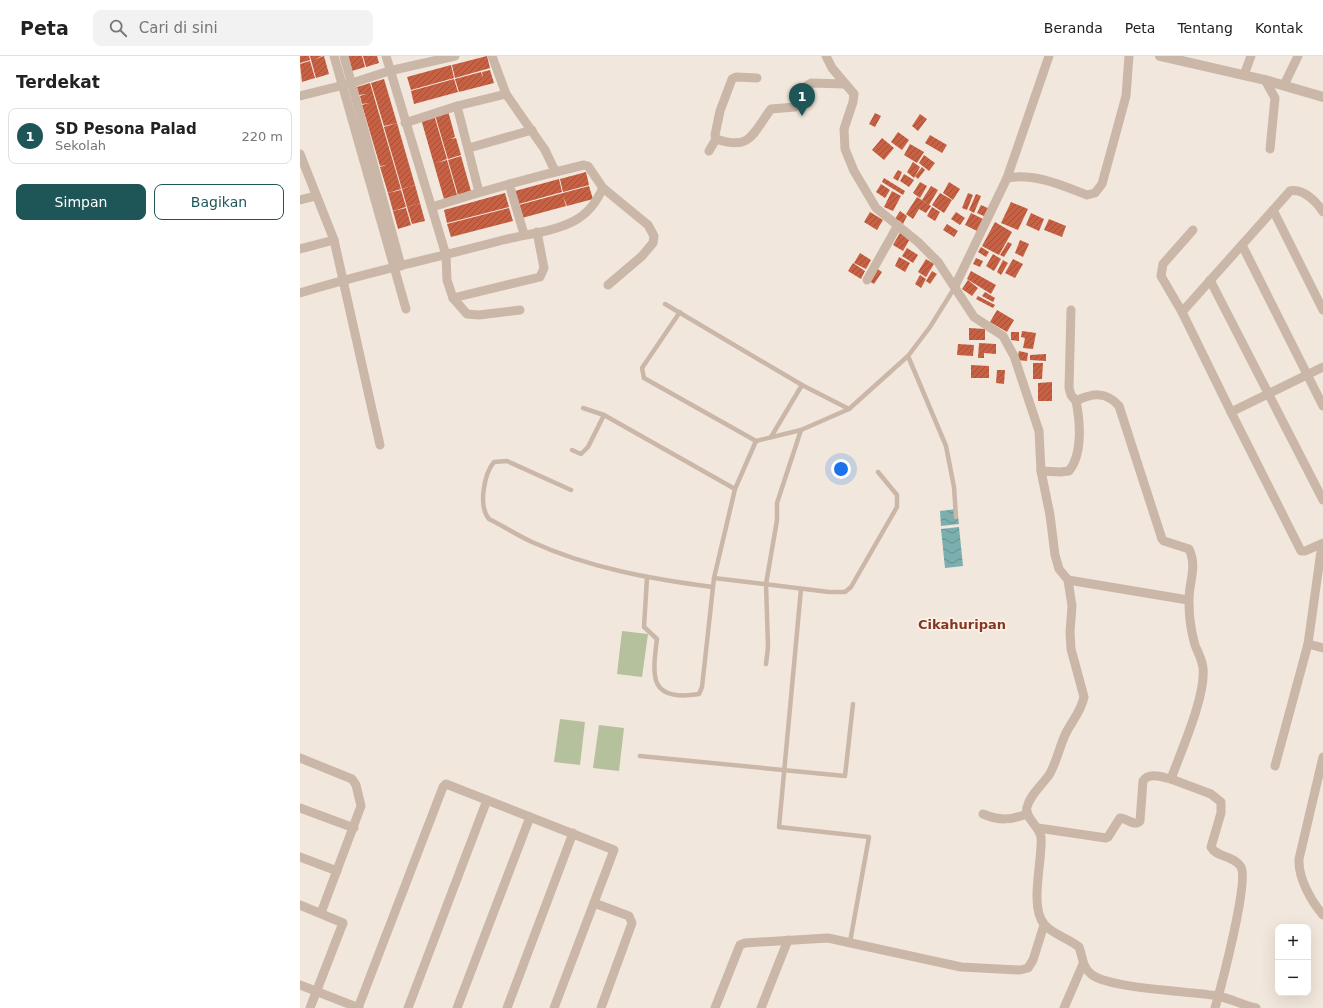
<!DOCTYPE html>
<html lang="id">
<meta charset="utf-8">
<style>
body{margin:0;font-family:"DejaVu Sans",sans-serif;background:#f2f2f2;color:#222}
.controls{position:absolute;right:12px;bottom:12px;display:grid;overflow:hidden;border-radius:8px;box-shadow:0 4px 16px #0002}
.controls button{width:36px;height:36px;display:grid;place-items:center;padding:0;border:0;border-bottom:1px solid #e0e0e0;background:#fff;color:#222;font:20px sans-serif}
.you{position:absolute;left:541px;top:413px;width:14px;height:14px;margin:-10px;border:3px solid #fff;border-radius:50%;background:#1a73e8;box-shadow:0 0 0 6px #1a73e833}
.badge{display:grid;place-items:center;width:26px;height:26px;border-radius:50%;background:#1e5658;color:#fff;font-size:13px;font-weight:700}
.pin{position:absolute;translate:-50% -33px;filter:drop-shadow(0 1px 2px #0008)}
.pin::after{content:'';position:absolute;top:21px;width:14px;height:12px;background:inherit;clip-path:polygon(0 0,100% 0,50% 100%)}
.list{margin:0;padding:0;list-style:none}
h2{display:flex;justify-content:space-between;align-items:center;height:52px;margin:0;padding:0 16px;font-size:17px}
h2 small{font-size:13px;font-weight:400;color:#767676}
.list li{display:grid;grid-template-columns:26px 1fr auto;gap:12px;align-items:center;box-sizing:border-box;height:56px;margin:0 8px 8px;padding:0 8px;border:1px solid #e0e0e0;border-radius:8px}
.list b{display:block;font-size:15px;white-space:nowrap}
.list p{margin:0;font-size:13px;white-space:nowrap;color:#767676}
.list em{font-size:13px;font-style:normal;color:#767676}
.actions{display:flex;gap:8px;padding:12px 16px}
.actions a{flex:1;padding:9px 0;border:1px solid #1e5658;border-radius:8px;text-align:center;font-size:14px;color:#1e5658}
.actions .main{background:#1e5658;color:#fff}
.icon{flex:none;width:22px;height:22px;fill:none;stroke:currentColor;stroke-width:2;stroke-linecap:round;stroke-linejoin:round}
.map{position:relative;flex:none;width:1023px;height:952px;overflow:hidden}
header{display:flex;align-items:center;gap:24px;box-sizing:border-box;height:56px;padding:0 20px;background:#fff;border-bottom:1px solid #e0e0e0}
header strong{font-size:19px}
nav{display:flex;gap:22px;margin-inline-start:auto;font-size:14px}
.search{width:280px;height:36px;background:#f2f2f2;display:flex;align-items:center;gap:10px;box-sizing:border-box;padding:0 14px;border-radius:8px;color:#767676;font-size:15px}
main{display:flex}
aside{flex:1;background:#fff}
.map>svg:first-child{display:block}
</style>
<header>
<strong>Peta</strong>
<div class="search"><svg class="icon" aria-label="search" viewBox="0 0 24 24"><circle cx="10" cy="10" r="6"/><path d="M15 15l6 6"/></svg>Cari di sini</div>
<nav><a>Beranda</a><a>Peta</a><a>Tentang</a><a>Kontak</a></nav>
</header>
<main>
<aside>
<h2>Terdekat<small></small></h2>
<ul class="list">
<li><span class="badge">1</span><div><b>SD Pesona Palad</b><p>Sekolah</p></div><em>220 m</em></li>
</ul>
<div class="actions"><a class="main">Simpan</a><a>Bagikan</a></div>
</aside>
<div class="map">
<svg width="1023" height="952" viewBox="0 0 1023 952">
<defs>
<pattern id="water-waves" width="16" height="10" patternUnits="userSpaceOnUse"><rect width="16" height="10" fill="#7baeaf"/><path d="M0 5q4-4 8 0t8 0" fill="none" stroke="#668e8e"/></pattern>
<pattern id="building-hatch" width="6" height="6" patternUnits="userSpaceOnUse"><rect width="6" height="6" fill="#c56246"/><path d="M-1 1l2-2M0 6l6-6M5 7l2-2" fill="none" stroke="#a1513a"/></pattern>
</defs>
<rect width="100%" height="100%" fill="#f2e7dc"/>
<g fill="#b5c19c">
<path d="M322 575 348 578 342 621 317 618Z"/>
<path d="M260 663 285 666 280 709 254 706Z"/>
<path d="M299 669 324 672 319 715 293 712Z"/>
</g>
<g fill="url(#water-waves)">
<path d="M657 453 659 468 641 470 640 455Z"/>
<path d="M659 471 663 510 645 512 641 473Z"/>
</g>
<g fill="url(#building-hatch)">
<path d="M0 0H9L10 4 0 7Z"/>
<path d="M10 0H22L13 4 24 0 29 18 16 22Z"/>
<path d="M48 0H62L65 11 52 15Z"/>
<path d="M63 0H77L79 7 66 11Z"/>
<path d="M187 0 190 12 155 22 152 9Z"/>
<path d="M10 5 15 22 2 26 0 8Z"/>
<path d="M151 9 154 22 111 34 107 21Z"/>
<path d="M190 14 194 27 159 36 155 23 181 16 183 22 182 16Z"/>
<path d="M84 23 97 67 84 70 71 27Z"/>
<path d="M154 23 158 36 114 48 111 35Z"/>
<path d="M70 27 101 133 88 137 80 111 86 109 80 110 62 49 69 47 62 48 60 40 66 38 59 39 57 31Z"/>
<path d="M148 55 153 73 146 75 153 73 155 81 150 83 156 82 161 99 148 103 135 59Z"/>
<path d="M575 57 581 60 575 71 569 68Z"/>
<path d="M620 58 627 63 618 75 612 70Z"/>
<path d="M134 59 147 103 136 107 147 104 157 139 144 143 121 63Z"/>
<path d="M97 67 115 129 102 133 84 71Z"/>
<path d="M598 76 609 84 602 94 591 86Z"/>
<path d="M630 79 647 89 642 97 625 87Z"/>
<path d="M582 82 594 92 584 104 572 94Z"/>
<path d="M610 88 624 96 617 107 604 99Z"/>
<path d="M624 99 635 107 629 115 619 107Z"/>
<path d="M161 100 171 135 158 139 148 104Z"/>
<path d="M613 106 620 111 614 122 607 116Z"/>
<path d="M622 111 625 114 618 123 615 120Z"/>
<path d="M598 114 602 116 598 125 593 122Z"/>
<path d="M286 116 289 129 263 136 260 123Z"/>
<path d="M604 118 614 124 609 131 600 125Z"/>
<path d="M584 122 605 135 603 139 582 126Z"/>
<path d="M259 123 262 136 219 148 215 135Z"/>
<path d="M620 126 627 130 620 142 613 137Z"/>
<path d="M649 126 660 133 653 144 643 137Z"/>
<path d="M581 128 590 134 585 142 576 136Z"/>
<path d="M115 129 120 147 107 151 102 133Z"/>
<path d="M289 130 293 143 267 150 263 140 266 150 222 162 219 149Z"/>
<path d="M631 130 638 134 629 149 622 144Z"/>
<path d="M101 134 106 151 93 155 88 137Z"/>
<path d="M592 135 601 140 593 155 584 151Z"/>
<path d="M205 137 209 151 147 167 144 154Z"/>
<path d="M640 137 652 144 644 157 632 149Z"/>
<path d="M668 137 673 139 667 154 662 152Z"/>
<path d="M676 138 681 140 674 157 669 154Z"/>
<path d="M617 141 631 150 626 157 619 153 613 163 606 158Z"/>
<path d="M711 146 728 153 718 174 701 167Z"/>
<path d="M120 147 125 165 112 168 107 151Z"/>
<path d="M681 149 690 153 686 161 677 157Z"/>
<path d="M632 151 640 156 635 165 627 160Z"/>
<path d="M106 152 111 169 98 173 93 155Z"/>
<path d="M209 152 213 165 151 181 147 168Z"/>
<path d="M600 155 607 160 603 168 595 163Z"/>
<path d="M570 156 583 164 577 174 564 166Z"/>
<path d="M656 156 665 162 660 169 651 163Z"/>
<path d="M671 157 683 163 677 175 665 169Z"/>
<path d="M731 157 744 163 739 175 726 169Z"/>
<path d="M749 163 766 170 762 181 744 174Z"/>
<path d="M695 166 712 176 699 199 682 190Z"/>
<path d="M647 168 658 175 654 181 643 174Z"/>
<path d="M601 175 611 181 603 195 593 189Z"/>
<path d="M720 184 729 188 723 201 715 197Z"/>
<path d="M708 186 712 188 704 201 700 199Z"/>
<path d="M681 191 689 196 686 201 678 196Z"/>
<path d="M607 192 618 199 613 207 602 200Z"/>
<path d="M560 197 571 204 566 213 554 207Z"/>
<path d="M693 198 701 203 694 215 686 210Z"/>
<path d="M599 201 610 207 605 216 595 210Z"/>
<path d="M676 202 683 205 680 211 673 208Z"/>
<path d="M626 203 634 208 626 221 618 216Z"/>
<path d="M713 203 723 208 715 222 705 217Z"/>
<path d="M703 204 708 207 701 219 697 216Z"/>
<path d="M553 207 565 215 561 223 548 215Z"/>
<path d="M576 212 582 216 574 228 569 225Z"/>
<path d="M632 215 637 218 630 228 626 225Z"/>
<path d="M671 215 696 229 691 238 667 223Z"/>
<path d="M620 219 626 223 621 232 615 228Z"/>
<path d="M668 224 678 232 672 240 662 233Z"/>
<path d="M685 236 695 242 693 246 682 240Z"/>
<path d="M678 240 695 249 693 252 676 243Z"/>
<path d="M697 254 714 264 707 276 690 266Z"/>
<path d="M669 272 685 273V284H669Z"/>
<path d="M722 275 736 277 733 293 723 292 725 282 721 281Z"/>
<path d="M711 276H719V285L711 284Z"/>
<path d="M679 287 696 288V298L684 297V302H678Z"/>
<path d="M658 288 674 289 673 300 657 299Z"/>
<path d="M719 295 728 297 727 305 717 304Z"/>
<path d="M746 298V305L730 304V299Z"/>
<path d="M733 307H743L742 323H733Z"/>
<path d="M671 309 689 310V322H671Z"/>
<path d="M697 314H705L704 328 696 327Z"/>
<path d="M752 326V345H738V327Z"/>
</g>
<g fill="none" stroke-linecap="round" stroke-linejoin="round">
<g stroke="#cab7a8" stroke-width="4.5">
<path d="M365 248 502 329 549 353"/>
<path d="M380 256 342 312 344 322 456 385"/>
<path d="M608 300 646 390 654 431 656 461"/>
<path d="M283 352 304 359 435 433"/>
<path d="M471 381 502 329"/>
<path d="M272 394 281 398 288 391 304 359"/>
<path d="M271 434 207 405 194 406C184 418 178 450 189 463 203 470 217 479 232 486 289 512 351 523 413 531"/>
<path d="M347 522 344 571 357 583C352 621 349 646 399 638L402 631 414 522 435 433 456 385 501 374 549 353 608 300 630 271 655 231"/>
<path d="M414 522 529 536H545L551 531 597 451V439L578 416"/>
<path d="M501 533 479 771 569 781 550 886"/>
<path d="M466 608 468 591 466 528 477 464V447L501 374"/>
<path d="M340 700 545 720 553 648"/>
</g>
<g stroke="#cab7a8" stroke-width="9">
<path d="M34 0 106 253"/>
<path d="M44 0 101 210"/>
<path d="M86 0 146 199 147 224 153 242 240 221 244 212 237 176"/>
<path d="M192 0 206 38 245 94 255 115"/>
<path d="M526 0 532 12 554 38 553 46 544 73 545 93 554 115 576 152 618 186 638 206 674 261 703 280 714 300 739 375 741 415 750 459 755 499 759 513 768 524 772 550 770 576 771 593 784 641C781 656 771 666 765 679 760 690 755 710 749 719 742 729 730 739 727 751 724 761 739 770 741 781 743 803 729 850 744 868 750 877 770 883 779 891 783 901 782 911 791 918 809 933 891 935 918 940 931 943 943 949 956 952"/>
<path d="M944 19 951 0"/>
<path d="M965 24 975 42 970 93"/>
<path d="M984 29 998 0"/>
<path d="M0 40 52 27 89 15 155 0"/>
<path d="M157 50 179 136"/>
<path d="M105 67 157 50 206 38"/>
<path d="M416 83 415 79 420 55 432 23 436 21 457 22"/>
<path d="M169 92 232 74"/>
<path d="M409 95 416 83C451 95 452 78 471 53L495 51 506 30 511 27 544 28"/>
<path d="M0 98 34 184 80 389"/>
<path d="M707 122 749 0"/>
<path d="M209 128 224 178"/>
<path d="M0 144 16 140"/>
<path d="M132 151C182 135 233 121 284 109L288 110 303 132 348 169 354 180 353 187 342 200 308 229"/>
<path d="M973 154 1023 254"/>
<path d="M893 174 863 208 861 220 882 256 931 356"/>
<path d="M942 189 1023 350"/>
<path d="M0 193 34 184"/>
<path d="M567 224 598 169"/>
<path d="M910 224 1023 444"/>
<path d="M655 230 707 122C734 117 761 129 787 139L795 137 802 128 826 40 829 0"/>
<path d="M0 237C67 216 136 202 203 184 226 178 253 176 274 165 289 157 296 146 303 132"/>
<path d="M153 242 167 258 179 259 220 254"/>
<path d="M771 254 769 332 771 339 776 345"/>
<path d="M882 256 990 135C1003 132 1017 146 1023 156"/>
<path d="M1023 311 931 356 1001 495H1005L1023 487"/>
<path d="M768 524 888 544"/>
<path d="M1008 588 1023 592"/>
<path d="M1023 701 999 803C998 822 1011 845 1023 859"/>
<path d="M0 702 52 723 56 729 61 750 21 857"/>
<path d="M975 710 1008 588 1022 488"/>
<path d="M871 723 911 738 921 746V757L911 791C917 802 934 799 941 811 949 826 921 931 915 952"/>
<path d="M0 752 54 772"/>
<path d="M683 758C700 765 710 764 727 758"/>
<path d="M738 772 806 782 808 781 820 762C827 762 834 771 840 765L843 725C849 716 862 721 871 723 881 695 906 640 903 612 902 603 898 597 895 589 891 575 889 561 889 547 888 527 898 512 889 493L864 485 862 483 819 350C806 335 792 337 776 345 780 365 783 398 769 415L760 416 741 415"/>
<path d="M0 801 37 815"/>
<path d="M294 847 329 860 332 867 301 952"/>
<path d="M0 849 43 867 10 952"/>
<path d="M0 929 59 952"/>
<path d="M58 952 143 731 146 728 314 794 254 952"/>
<path d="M108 952 187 744"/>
<path d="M157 952 230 761"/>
<path d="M207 952 273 777"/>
<path d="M415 952 440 889 445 887 528 882 661 911 720 914 728 912 733 904 744 869"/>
<path d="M461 952 488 884"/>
<path d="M764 952 783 908"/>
</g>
<path stroke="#cab7a8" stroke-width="10" d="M860 0 965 24 1023 41"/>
</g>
<g text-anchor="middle" stroke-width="3.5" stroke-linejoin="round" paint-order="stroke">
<g font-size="13" font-weight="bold" fill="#863721" stroke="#faf1e8">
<text x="662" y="573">Cikahuripan</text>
</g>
</g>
</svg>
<div class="controls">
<button>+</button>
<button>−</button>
</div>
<div class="you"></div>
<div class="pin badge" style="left:502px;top:60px">1</div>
</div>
</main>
